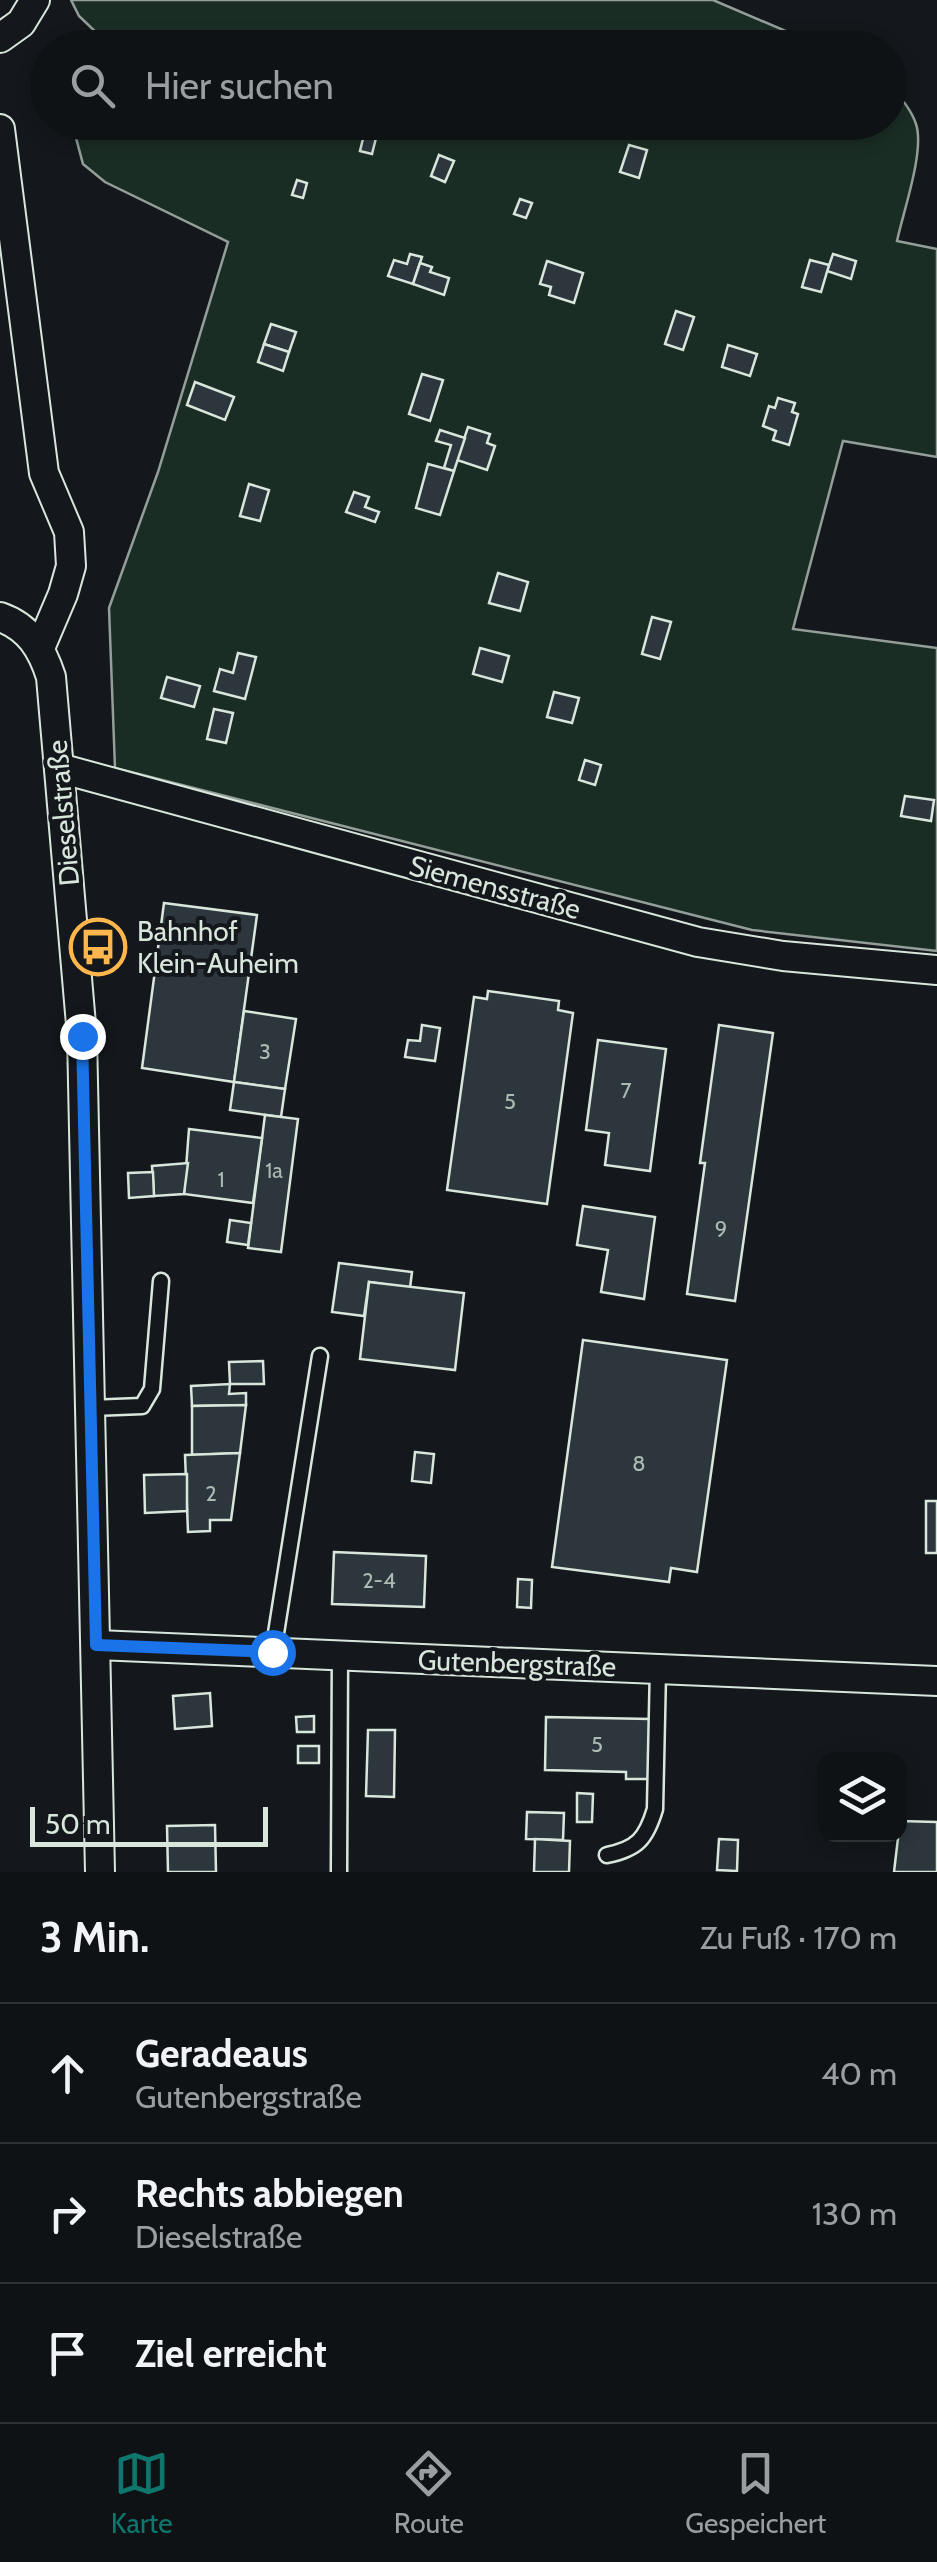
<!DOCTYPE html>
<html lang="de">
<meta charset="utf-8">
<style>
body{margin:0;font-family:Cabin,sans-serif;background:#181b1e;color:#f1f3f6}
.controls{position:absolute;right:30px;bottom:30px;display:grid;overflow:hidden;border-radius:20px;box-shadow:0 5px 15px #0003}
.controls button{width:90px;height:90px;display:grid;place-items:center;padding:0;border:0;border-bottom:2px solid #2f3234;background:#0f1215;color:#f1f3f6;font:50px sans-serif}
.scale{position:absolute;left:30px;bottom:25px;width:238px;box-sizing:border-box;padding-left:10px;border:5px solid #d8e6dc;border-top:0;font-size:28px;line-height:35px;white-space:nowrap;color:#d8e6dc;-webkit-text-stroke:8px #14181c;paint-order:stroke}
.stop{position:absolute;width:30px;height:30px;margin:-22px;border:8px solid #1a73e8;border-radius:50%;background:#fff}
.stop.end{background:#1a73e8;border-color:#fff;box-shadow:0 2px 10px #0008}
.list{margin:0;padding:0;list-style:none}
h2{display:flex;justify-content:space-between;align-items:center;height:130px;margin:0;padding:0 40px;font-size:42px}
h2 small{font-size:32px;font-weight:400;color:#9b9ea0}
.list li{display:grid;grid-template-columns:65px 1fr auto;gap:30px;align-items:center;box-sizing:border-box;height:140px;padding:0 40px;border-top:2px solid #2f3234}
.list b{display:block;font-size:38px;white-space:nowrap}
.list p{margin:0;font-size:32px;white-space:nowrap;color:#9b9ea0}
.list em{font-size:32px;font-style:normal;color:#9b9ea0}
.icon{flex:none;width:55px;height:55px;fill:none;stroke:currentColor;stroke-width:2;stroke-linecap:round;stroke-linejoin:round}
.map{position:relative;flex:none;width:937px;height:1872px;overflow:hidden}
.search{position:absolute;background:#0f1215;box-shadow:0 5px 15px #0003;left:30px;right:30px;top:30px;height:110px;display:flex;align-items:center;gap:25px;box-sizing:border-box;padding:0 35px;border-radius:55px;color:#9b9ea0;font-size:38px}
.sheet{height:550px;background:#0f1215}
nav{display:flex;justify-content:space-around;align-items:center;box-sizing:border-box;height:140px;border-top:2px solid #2f3234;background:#0f1215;font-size:28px;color:#9b9ea0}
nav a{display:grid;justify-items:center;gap:5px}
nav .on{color:#0f766e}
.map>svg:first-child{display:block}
</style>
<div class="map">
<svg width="937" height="1872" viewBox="0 0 937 1872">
<rect width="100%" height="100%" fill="#14181c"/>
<g fill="#1a2d24" stroke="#939e99" stroke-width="2.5">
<path d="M71 0H713L823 47H96L101 37 79 16Z"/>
<path d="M890 85C900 97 911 109 916 124 925 151 903 212 897 241L937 249V457L843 441 793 629 937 648V951L752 930 115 768 109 608 158 472 228 242 105 182 83 164 72 123 890 122Z"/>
</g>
<g fill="#2c363c" stroke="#d8e6dc" stroke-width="2.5">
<path d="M367 122H380L372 154 360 151Z"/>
<path d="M629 145 647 150 639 178 620 172Z"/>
<path d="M439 155 454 161 445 182 431 176Z"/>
<path d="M297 180 307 183 303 198 292 195Z"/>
<path d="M520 199 532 203 526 218 514 214Z"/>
<path d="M410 254 422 257 413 284 388 276 394 260 407 264Z"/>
<path d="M833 254 856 261 851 279 827 271Z"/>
<path d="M810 260 829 265 821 292 802 287Z"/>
<path d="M547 261 583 273 574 303 549 295 551 287 540 284Z"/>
<path d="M420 263 432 267 430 272 449 278 444 295 413 284Z"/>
<path d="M676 311 694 317 683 350 665 344Z"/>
<path d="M271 324 296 332 289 352 264 344Z"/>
<path d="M264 344 289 352 283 371 258 362Z"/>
<path d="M728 345 757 354 750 376 722 367Z"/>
<path d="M422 374 443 380 430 421 409 414Z"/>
<path d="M195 382 234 397 225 420 187 405Z"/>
<path d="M778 398 795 403 792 412 798 414 789 445 773 440 776 431 763 426 769 406 775 408Z"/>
<path d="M468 427 490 434 487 443 495 446 487 470 457 460Z"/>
<path d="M440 430 465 438 454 471 444 468 451 445 436 441Z"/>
<path d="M428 464 454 471 440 515 416 508Z"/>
<path d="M249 484 269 490 260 521 240 516Z"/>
<path d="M354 492 369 497 365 507 379 512 375 522 346 512Z"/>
<path d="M498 573 528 582 520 611 489 603Z"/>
<path d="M652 617 671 622 660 659 642 654Z"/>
<path d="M480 648 509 656 502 682 473 674Z"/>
<path d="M238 653 256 657 245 699 214 691 220 669 233 673Z"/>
<path d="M167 677 200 686 194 707 161 698Z"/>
<path d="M554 692 579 698 572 723 547 717Z"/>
<path d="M214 709 233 713 226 743 207 739Z"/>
<path d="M585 760 601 765 595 785 579 780Z"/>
<path d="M905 796 934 800 931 821 901 816Z"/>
<path d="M164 903 257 915 234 1082 142 1068Z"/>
<path d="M488 991 559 1001 558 1010 573 1013 547 1204 447 1190 474 997 487 999Z"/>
<path d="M244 1011 296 1019 285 1089 234 1082Z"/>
<path d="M422 1025 440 1028 435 1061 405 1057 408 1040 420 1041Z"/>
<path d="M719 1025 773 1033 735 1301 687 1294 705 1163H700Z"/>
<path d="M598 1040 666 1049 650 1171 605 1165 609 1133 586 1130Z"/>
<path d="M234 1082 285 1089 281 1117 230 1110Z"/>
<path d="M265 1115 298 1119 281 1252 248 1248Z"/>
<path d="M189 1129 262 1138 253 1203 184 1194Z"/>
<path d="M188 1163 184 1194 154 1196 152 1166Z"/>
<path d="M153 1172 154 1196 129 1198 128 1173Z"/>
<path d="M583 1206 655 1217 644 1299 601 1292 608 1250 577 1245Z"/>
<path d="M230 1220 251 1223 248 1245 227 1242Z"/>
<path d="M339 1263 412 1272 410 1288 369 1282 364 1316 332 1312Z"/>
<path d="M369 1282 464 1293 455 1370 360 1359Z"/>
<path d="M583 1340 727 1360 697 1572 671 1568 669 1582 552 1567Z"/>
<path d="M263 1361 264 1384H230L229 1362Z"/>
<path d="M230 1384 229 1394 246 1393V1405L192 1406 191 1386Z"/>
<path d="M246 1405 240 1453 192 1455V1406Z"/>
<path d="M415 1452 434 1454 431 1483 412 1481Z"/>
<path d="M240 1453 231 1520H210V1531L188 1532 185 1455Z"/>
<path d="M187 1474V1511L145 1513 144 1475Z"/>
<rect x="926" y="1501" width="11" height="52"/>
<path d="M334 1552 426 1556 424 1607 332 1604Z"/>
<path d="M518 1579 532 1580 531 1608 517 1607Z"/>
<path d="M210 1693 212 1726 175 1729 173 1696Z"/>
<path d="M314 1716V1732H297L296 1717Z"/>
<path d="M546 1717 650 1719 649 1779H626V1772L545 1770Z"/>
<path d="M368 1730H395L394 1797 366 1796Z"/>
<rect x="298" y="1746" width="21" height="17"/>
<path d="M577 1793 593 1794 592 1822H577Z"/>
<path d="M527 1812 564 1813 563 1840 526 1839Z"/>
<path d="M900 1821 937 1822V1872H894Z"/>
<path d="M215 1825 216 1872H168L167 1826Z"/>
<path d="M535 1839 570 1841 569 1872H534Z"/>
<path d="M719 1839 738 1840 737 1871 717 1870Z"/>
</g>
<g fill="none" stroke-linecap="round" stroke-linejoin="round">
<g stroke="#d8e6dc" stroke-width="19">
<g id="service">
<path d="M91 1408 142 1406 152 1389 161 1281"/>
<path d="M273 1652 320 1356"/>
<path d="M607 1855C637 1849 646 1839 655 1809L658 1669"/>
<path d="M339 1872 340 1655"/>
</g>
</g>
<g stroke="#d8e6dc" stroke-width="32">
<g id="minor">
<path d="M0 38 21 23 35 0"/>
<path d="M0 129 44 473 69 532 71 566 63 594 40 648"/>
<path d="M0 617C29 627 42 649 51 677L82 1036 100 1872"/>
<path d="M59 768 698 942 783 956 937 970"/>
<path d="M97 1645 937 1681"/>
</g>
</g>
<use href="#service" stroke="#14181c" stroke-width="14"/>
<use href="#minor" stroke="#14181c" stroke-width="28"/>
</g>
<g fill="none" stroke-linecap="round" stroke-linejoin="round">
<path stroke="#1a73e8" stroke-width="12" d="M82 1036 96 1645 272 1652"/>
</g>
<defs>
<g id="bus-ring" transform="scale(2.875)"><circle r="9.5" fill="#14181c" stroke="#ffb74d" stroke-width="1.5"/><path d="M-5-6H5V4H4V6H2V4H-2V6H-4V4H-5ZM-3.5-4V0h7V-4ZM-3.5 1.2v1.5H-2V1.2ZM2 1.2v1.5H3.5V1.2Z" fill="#ffb74d"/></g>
</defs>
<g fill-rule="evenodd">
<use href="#bus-ring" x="98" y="947"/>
</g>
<g text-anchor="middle" stroke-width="8" stroke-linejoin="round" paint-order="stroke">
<g font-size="22" fill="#adbab4">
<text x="265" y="1059">3</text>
<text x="626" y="1098">7</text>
<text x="510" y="1109">5</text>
<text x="274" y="1178">1a</text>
<text x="221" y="1187">1</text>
<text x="721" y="1236">9</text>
<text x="639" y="1471">8</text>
<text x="211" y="1501">2</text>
<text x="379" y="1588">2-4</text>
<text x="597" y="1752">5</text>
</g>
<g font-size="28" fill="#d8e6dc" stroke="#14181c">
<text transform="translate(63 813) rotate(-95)" y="10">Dieselstraße</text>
<text transform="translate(495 887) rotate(15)" y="10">Siemensstraße</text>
<text transform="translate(517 1663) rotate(2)" y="10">Gutenbergstraße</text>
</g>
<g font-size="28" fill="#d8e6dc" stroke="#14181c" text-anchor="start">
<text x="137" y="941">Bahnhof<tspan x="137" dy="32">Klein-Auheim</tspan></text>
</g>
</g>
</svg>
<div class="controls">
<button><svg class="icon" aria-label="layers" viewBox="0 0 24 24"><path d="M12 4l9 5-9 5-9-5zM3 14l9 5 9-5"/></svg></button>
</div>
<div class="scale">50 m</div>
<div class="stop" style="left:272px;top:1652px"></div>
<div class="stop end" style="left:82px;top:1036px"></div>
<div class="search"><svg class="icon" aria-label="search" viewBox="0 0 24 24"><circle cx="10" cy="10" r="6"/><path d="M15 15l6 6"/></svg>Hier suchen</div>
</div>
<section class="sheet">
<h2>3 Min.<small>Zu Fuß · 170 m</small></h2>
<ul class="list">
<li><svg class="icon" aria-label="ahead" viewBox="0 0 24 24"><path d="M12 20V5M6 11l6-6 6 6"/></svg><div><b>Geradeaus</b><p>Gutenbergstraße</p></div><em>40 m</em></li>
<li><svg class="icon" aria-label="right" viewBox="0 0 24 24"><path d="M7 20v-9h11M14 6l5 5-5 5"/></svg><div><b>Rechts abbiegen</b><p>Dieselstraße</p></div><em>130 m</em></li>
<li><svg class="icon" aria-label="arrive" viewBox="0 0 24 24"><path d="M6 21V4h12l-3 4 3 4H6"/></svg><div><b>Ziel erreicht</b></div></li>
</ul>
</section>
<nav>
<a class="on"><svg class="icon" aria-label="map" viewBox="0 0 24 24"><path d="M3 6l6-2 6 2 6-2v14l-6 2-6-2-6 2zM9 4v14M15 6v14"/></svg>Karte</a>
<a><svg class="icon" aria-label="directions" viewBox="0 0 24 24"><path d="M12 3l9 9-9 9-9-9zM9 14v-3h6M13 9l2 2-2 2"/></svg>Route</a>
<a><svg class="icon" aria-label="saved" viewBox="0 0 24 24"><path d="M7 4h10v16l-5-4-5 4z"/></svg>Gespeichert</a>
</nav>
